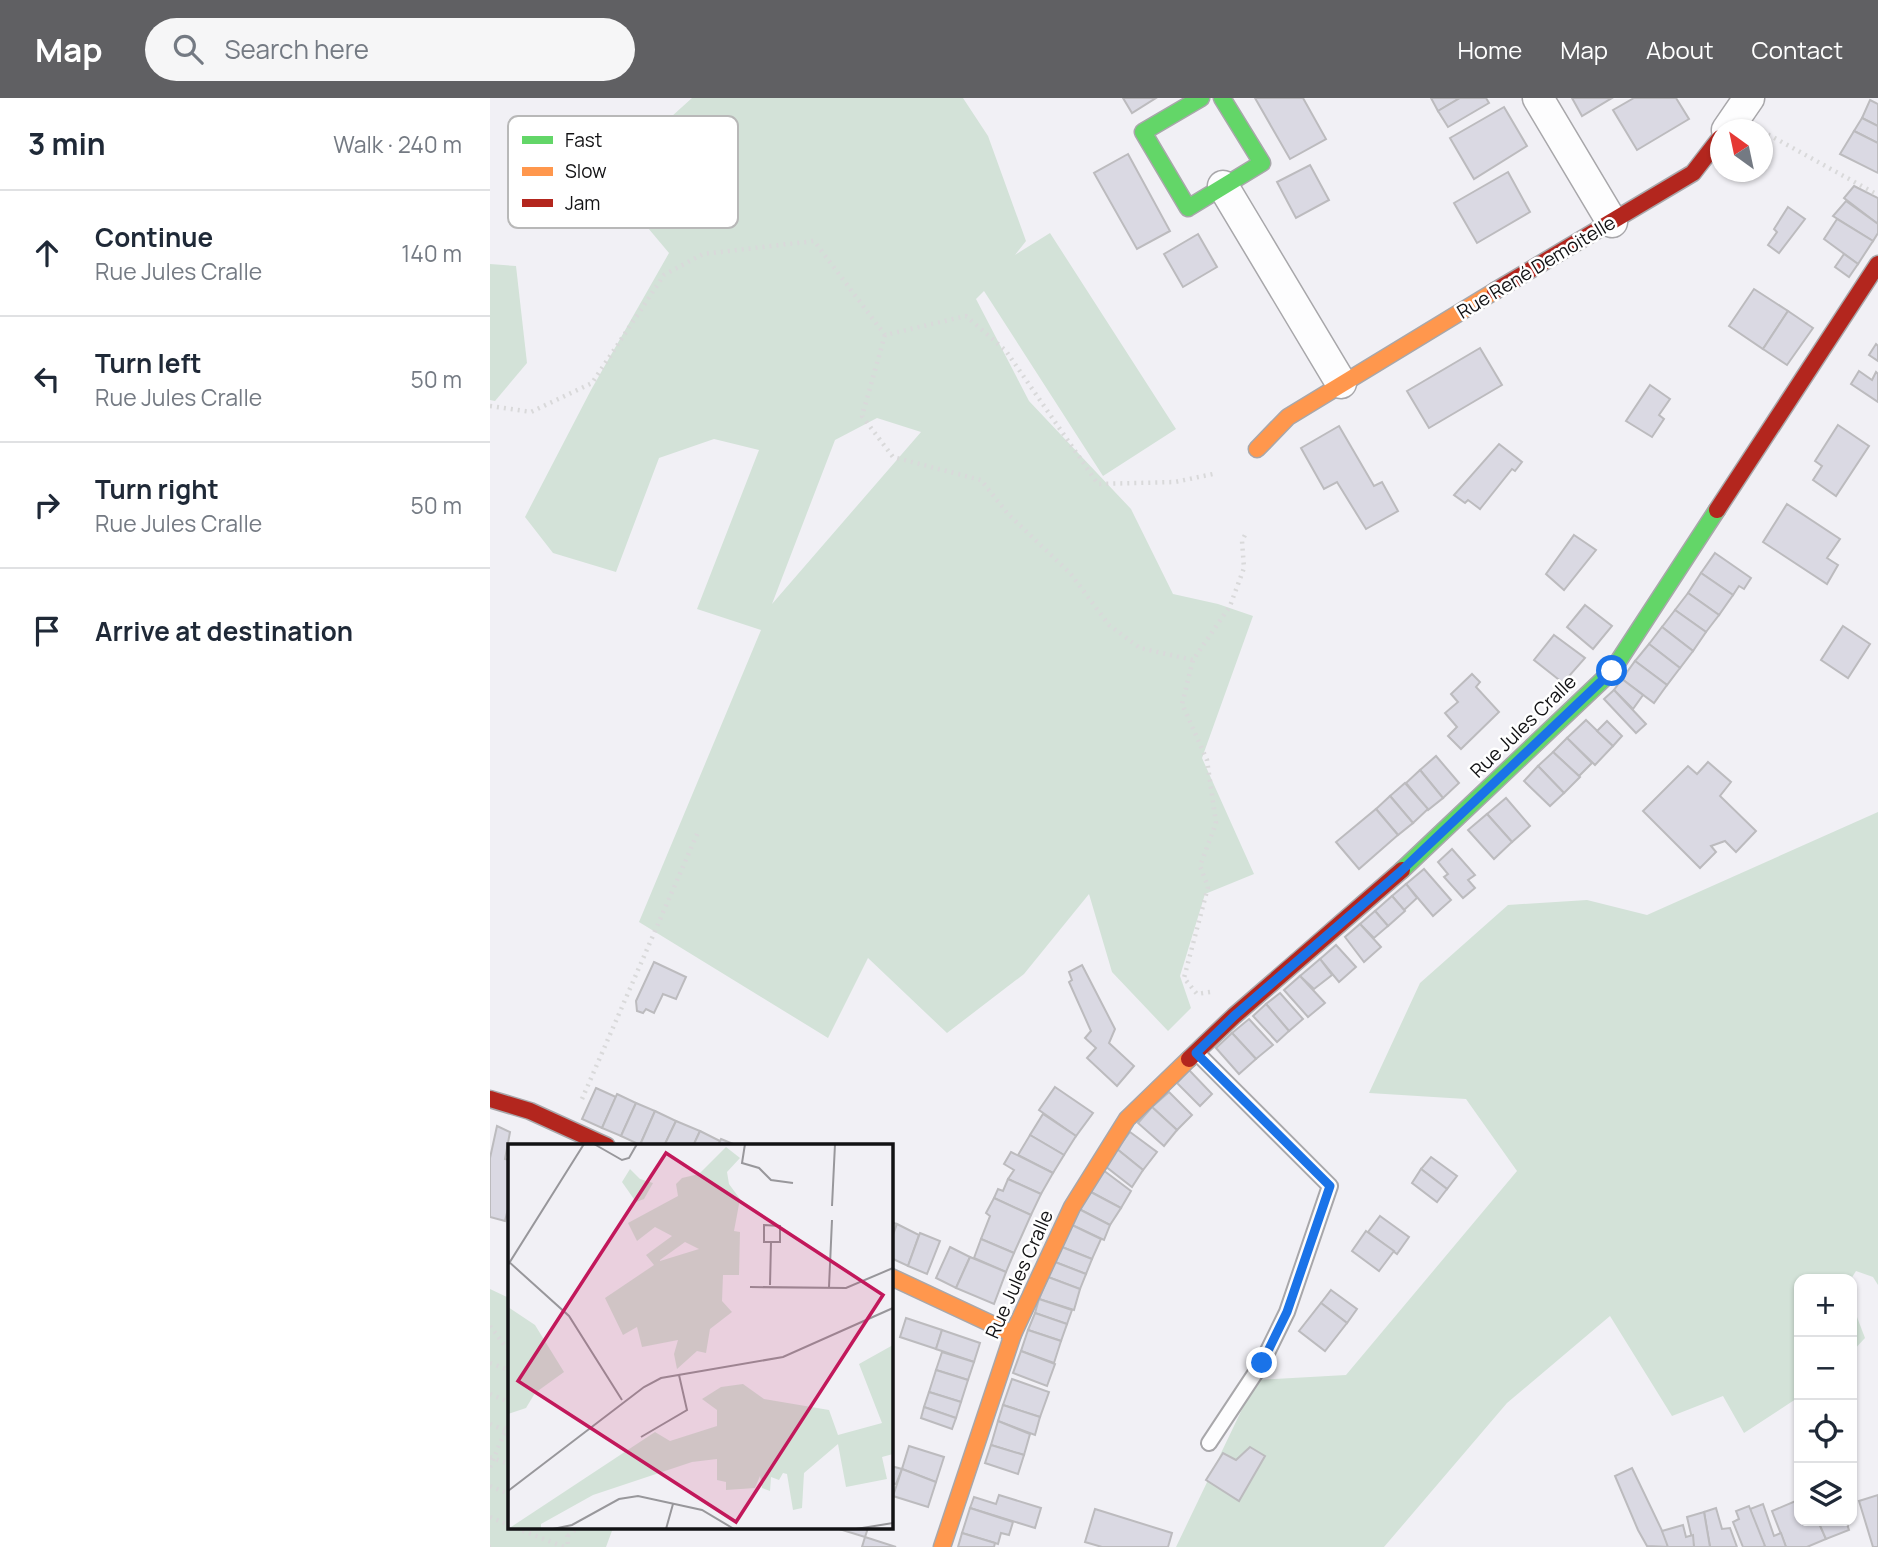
<!DOCTYPE html>
<meta charset="utf-8">
<style>
body{margin:0;font-family:Manrope,sans-serif;background:#f6f6f7;color:#1f2937}
.controls{position:absolute;right:21px;bottom:21px;display:grid;overflow:hidden;border-radius:14px;box-shadow:0 2px 5px #0004}
.controls button{width:63px;height:63px;display:grid;place-items:center;padding:0;border:0;border-bottom:2px solid #e0e1e3;background:#fff;color:#1f2937;font:35px sans-serif}
.compass{position:absolute;left:1220px;top:21px;width:63px;height:63px;border-radius:50%;background:#fff;box-shadow:0 2px 5px #0004;rotate:327deg}
.stop{position:absolute;width:21px;height:21px;margin:-16px;border:5px solid #1a73e8;border-radius:50%;background:#fff}
.stop.end{background:#1a73e8;border-color:#fff;box-shadow:0 2px 7px #0008}
.list{margin:0;padding:0;list-style:none}
h2{display:flex;justify-content:space-between;align-items:center;height:91px;margin:0;padding:0 28px;font-size:30px}
h2 small{font-size:23px;font-weight:400;color:#747a83}
.list li{display:grid;grid-template-columns:46px 1fr auto;gap:21px;align-items:center;box-sizing:border-box;height:126px;padding:0 28px;border-top:2px solid #e0e1e3}
.list b{display:block;font-size:26px;white-space:nowrap}
.list p{margin:0;font-size:23px;white-space:nowrap;color:#747a83}
.list em{font-size:23px;font-style:normal;color:#747a83}
.icon{flex:none;width:38px;height:38px;fill:none;stroke:currentColor;stroke-width:2;stroke-linecap:round;stroke-linejoin:round}
.map{position:relative;flex:none;width:1388px;height:1449px;overflow:hidden}
header{display:flex;align-items:center;gap:42px;box-sizing:border-box;height:98px;padding:0 35px;background:#606063;color:#fff}
header strong{font-size:33px}
nav{display:flex;gap:38px;margin-inline-start:auto;font-size:24px}
.search{width:490px;height:63px;background:#f6f6f7;display:flex;align-items:center;gap:18px;box-sizing:border-box;padding:0 24px;border-radius:38px;color:#747a83;font-size:26px}
main{display:flex}
aside{flex:1;background:#fff}
.map>svg:first-child{display:block}
</style>
<header>
<strong>Map</strong>
<div class="search"><svg class="icon" aria-label="search" viewBox="0 0 24 24"><circle cx="10" cy="10" r="6"/><path d="M15 15l6 6"/></svg>Search here</div>
<nav><a>Home</a><a>Map</a><a>About</a><a>Contact</a></nav>
</header>
<main>
<aside>
<h2>3 min<small>Walk · 240 m</small></h2>
<ul class="list">
<li><svg class="icon" aria-label="ahead" viewBox="0 0 24 24"><path d="M12 20V5M6 11l6-6 6 6"/></svg><div><b>Continue</b><p>Rue Jules Cralle</p></div><em>140 m</em></li>
<li><svg class="icon" aria-label="left" viewBox="0 0 24 24"><path d="M17 20v-9H6M10 6l-5 5 5 5"/></svg><div><b>Turn left</b><p>Rue Jules Cralle</p></div><em>50 m</em></li>
<li><svg class="icon" aria-label="right" viewBox="0 0 24 24"><path d="M7 20v-9h11M14 6l5 5-5 5"/></svg><div><b>Turn right</b><p>Rue Jules Cralle</p></div><em>50 m</em></li>
<li><svg class="icon" aria-label="arrive" viewBox="0 0 24 24"><path d="M6 21V4h12l-3 4 3 4H6"/></svg><div><b>Arrive at destination</b></div></li>
</ul>
</aside>
<div class="map">
<svg width="1388" height="1449" viewBox="0 0 1388 1449">
<rect width="100%" height="100%" fill="#f1f0f5"/>
<g fill="#d3e2d8" fill-rule="evenodd">
<path d="M202 0H473L498 38 536 143 525 157 560 135 686 331 613 378 494 193 486 201 539 303 641 411 683 496 728 506 763 518 712 660 764 776 715 796 690 878 701 910 678 933 622 874 599 796 534 876 457 935 378 860 338 940 149 824 271 532 207 511 269 352 224 341 169 360 126 474 63 455 35 419 101 292 179 155 137 105 145 63 171 28ZM387 320 431 334 282 506 345 342Z"/>
<path d="M0 166 26 168 37 265 5 303 0 302Z"/>
<path d="M1388 714V1187L1383 1179 1366 1173 1361 1181H1309V1299L1254 1335 1233 1298 1182 1318 1120 1218 1017 1305 894 1449H686L766 1282 856 1277 1027 1073 976 1001 879 995 930 885 1018 807 1097 802 1157 817Z"/>
<path d="M0 1191 19 1200V1430H123L116 1449H0Z"/>
<path d="M1362 1206 1375 1240 1362 1254Z"/>
</g>
<g fill="#dad9e3" stroke="#bcbbbe" stroke-width="2">
<path d="M633 0H666L642 15Z"/>
<path d="M765 0H813L836 41 800 61Z"/>
<path d="M941 0H970L948 13Z"/>
<path d="M970 0H996L999 5 958 29 948 13Z"/>
<path d="M1082 0H1122L1092 18Z"/>
<path d="M1144 0H1186L1199 21 1147 52 1123 12Z"/>
<path d="M1380 2 1388 6V28L1372 20Z"/>
<path d="M1014 9 1037 48 984 81 960 40Z"/>
<path d="M1372 20 1388 28V45L1364 33Z"/>
<path d="M1364 33 1388 45V75L1350 56Z"/>
<path d="M638 56 680 133 647 151 604 75Z"/>
<path d="M820 67 839 102 806 120 787 84Z"/>
<path d="M1018 74 1040 114 987 145 964 105Z"/>
<path d="M1364 88 1388 100V126L1354 100Z"/>
<path d="M1356 103 1388 126V135L1383 143 1343 118Z"/>
<path d="M1298 109 1315 121 1289 155 1278 147 1287 134 1284 131Z"/>
<path d="M1347 121 1383 143 1368 166 1334 141Z"/>
<path d="M708 136 727 169 693 189 674 156Z"/>
<path d="M1354 156 1368 166 1359 179 1345 169Z"/>
<path d="M1264 191 1298 213 1273 251 1239 228Z"/>
<path d="M1298 213 1323 230 1297 267 1273 251Z"/>
<path d="M1386 246 1388 248V263L1379 257Z"/>
<path d="M990 250 1012 287 939 330 917 293Z"/>
<path d="M1369 273 1382 282 1386 274 1388 276V304L1361 286Z"/>
<path d="M1160 287 1180 301 1169 317 1174 321 1162 339 1136 323Z"/>
<path d="M1348 327 1379 348 1346 398 1323 382 1332 368 1325 363Z"/>
<path d="M849 328 884 388 892 384 908 413 876 431 847 384 834 391 811 350Z"/>
<path d="M1009 346 1032 364 1025 373 1022 371 990 411 978 402 975 405 964 397Z"/>
<path d="M1297 406 1350 441 1337 460 1348 467 1337 486 1273 444Z"/>
<path d="M1084 437 1106 452 1074 492 1056 476Z"/>
<path d="M1225 455 1261 480 1254 491 1249 488 1243 497 1211 475Z"/>
<path d="M1211 475 1243 497 1229 517 1198 495Z"/>
<path d="M1198 495 1229 517 1216 534 1185 512Z"/>
<path d="M1095 507 1122 528 1103 551 1077 529Z"/>
<path d="M1185 512 1216 534 1203 553 1172 529Z"/>
<path d="M1353 528 1380 546 1358 580 1331 562Z"/>
<path d="M1172 529 1203 553 1190 570 1159 546Z"/>
<path d="M1064 537 1095 560 1073 585 1044 562Z"/>
<path d="M1159 546 1190 570 1177 587 1145 563Z"/>
<path d="M1145 563 1177 587 1164 605 1132 581Z"/>
<path d="M982 576 990 584 986 589 1009 614 971 651 958 638 967 629 955 615 968 604 961 596Z"/>
<path d="M1132 581 1153 597 1143 611 1124 592Z"/>
<path d="M1124 592 1156 626 1146 635 1114 601Z"/>
<path d="M1096 622 1123 648 1105 667 1077 640Z"/>
<path d="M1117 623 1132 638 1123 648 1107 633Z"/>
<path d="M1077 640 1102 665 1089 678 1063 654Z"/>
<path d="M1063 654 1090 679 1074 695 1048 668Z"/>
<path d="M946 658 969 685 953 700 930 672Z"/>
<path d="M1218 664 1241 684 1230 698 1266 733 1246 754 1235 743 1221 748 1226 754 1210 770 1153 713 1198 668 1207 676Z"/>
<path d="M1048 668 1074 695 1060 708 1034 683Z"/>
<path d="M930 672 953 700 938 712 916 685Z"/>
<path d="M915 685 938 711 923 725 900 698Z"/>
<path d="M900 698 923 725 908 737 886 711Z"/>
<path d="M1016 700 1040 728 1022 744 997 716Z"/>
<path d="M886 711 908 737 869 771 846 744Z"/>
<path d="M997 716 1022 744 1004 761 978 732Z"/>
<path d="M962 751 985 777 978 782 985 790 973 800 954 779 958 776 948 764Z"/>
<path d="M934 771 961 802 943 818 916 786Z"/>
<path d="M916 786 927 800 914 812 902 798Z"/>
<path d="M902 798 915 813 898 828 885 813Z"/>
<path d="M885 813 898 828 884 840 870 826Z"/>
<path d="M870 826 891 849 874 864 855 839Z"/>
<path d="M846 847 866 869 849 884 830 861Z"/>
<path d="M830 861 842 877 824 891 810 878Z"/>
<path d="M164 864 196 879 186 901 173 896 164 915 156 911 153 915 147 913 146 903Z"/>
<path d="M592 867 625 931 619 945 644 968 627 988 597 960 606 950 595 940 601 933 579 884 582 882 579 874Z"/>
<path d="M810 878 835 905 818 919 794 892Z"/>
<path d="M790 895 813 921 799 933 776 906Z"/>
<path d="M776 906 799 933 787 944 763 918Z"/>
<path d="M759 921 783 947 766 961 742 935Z"/>
<path d="M742 935 766 961 749 976 726 950Z"/>
<path d="M699 972 722 996 710 1008 687 985Z"/>
<path d="M565 989 603 1015 586 1038 549 1012Z"/>
<path d="M106 990 126 999 112 1030 92 1021Z"/>
<path d="M679 994 702 1017 687 1032 662 1009Z"/>
<path d="M127 996 146 1005 131 1038 112 1030Z"/>
<path d="M146 1005 165 1013 150 1047 131 1038Z"/>
<path d="M662 1009 687 1032 674 1048 648 1025Z"/>
<path d="M165 1013 186 1023 174 1048H153L150 1047Z"/>
<path d="M553 1016 586 1038 574 1057 540 1037Z"/>
<path d="M186 1023 210 1033 203 1048H174Z"/>
<path d="M7 1028 20 1034 15 1061 19 1062V1107L15 1123 0 1119V1060Z"/>
<path d="M210 1033 230 1043 228 1048H203Z"/>
<path d="M640 1034 667 1054 653 1072 627 1051Z"/>
<path d="M540 1037 574 1057 563 1075 528 1057Z"/>
<path d="M231 1041 248 1048H228Z"/>
<path d="M627 1051 653 1072 642 1089 615 1068Z"/>
<path d="M521 1054 563 1075 551 1096 518 1081 524 1072 514 1066Z"/>
<path d="M941 1059 967 1078 957 1091 931 1071Z"/>
<path d="M931 1071 957 1091 947 1104 922 1085Z"/>
<path d="M613 1072 641 1093 631 1110 599 1093Z"/>
<path d="M518 1081 551 1096 541 1117 504 1100 508 1091 513 1093Z"/>
<path d="M599 1093 631 1110 620 1127 589 1111Z"/>
<path d="M504 1100 541 1117 524 1155 491 1141 500 1118 496 1115Z"/>
<path d="M589 1111 620 1127 614 1142 582 1127Z"/>
<path d="M890 1118 919 1139 907 1156 878 1134Z"/>
<path d="M401 1124 407 1126 401 1142Z"/>
<path d="M407 1126 429 1137 418 1168 401 1160V1142Z"/>
<path d="M582 1127 611 1141 602 1161 572 1149Z"/>
<path d="M876 1133 904 1153 889 1173 862 1153Z"/>
<path d="M430 1135 450 1143 437 1176 418 1168Z"/>
<path d="M491 1141 524 1155 516 1174 484 1160Z"/>
<path d="M460 1149 480 1159 466 1190 446 1180Z"/>
<path d="M572 1149 602 1161 596 1176 565 1164Z"/>
<path d="M480 1159 516 1174 504 1206 466 1190Z"/>
<path d="M565 1164 596 1176 590 1191 558 1179Z"/>
<path d="M558 1179 590 1191 584 1212 549 1201Z"/>
<path d="M841 1192 867 1211 857 1225 831 1205Z"/>
<path d="M549 1201 582 1212 577 1226 545 1215Z"/>
<path d="M831 1205 857 1225 835 1253 809 1233Z"/>
<path d="M545 1215 577 1226 571 1243 538 1232Z"/>
<path d="M416 1220 452 1232 446 1251 410 1239Z"/>
<path d="M452 1232 490 1245 484 1264 446 1251Z"/>
<path d="M538 1232 571 1243 564 1265 531 1253Z"/>
<path d="M531 1253 565 1266 557 1288 523 1275Z"/>
<path d="M452 1254 484 1264 478 1282 446 1272Z"/>
<path d="M446 1272 478 1282 471 1304 439 1294Z"/>
<path d="M522 1281 559 1294 550 1319 513 1307Z"/>
<path d="M439 1294 471 1304 466 1320 434 1309Z"/>
<path d="M513 1307 550 1319 545 1337 508 1323Z"/>
<path d="M434 1309 466 1320 462 1331 431 1320Z"/>
<path d="M508 1323 540 1336 534 1357 501 1347Z"/>
<path d="M501 1347 534 1357 528 1376 495 1365Z"/>
<path d="M419 1348 454 1359 446 1384 412 1371Z"/>
<path d="M760 1349 775 1358 749 1403 716 1382 733 1355 746 1362Z"/>
<path d="M401 1368 412 1371 406 1386 401 1385Z"/>
<path d="M1142 1370 1177 1443 1178 1449 1157 1448 1148 1432 1125 1378Z"/>
<path d="M412 1371 446 1384 438 1409 403 1398Z"/>
<path d="M509 1397 551 1410 545 1430 480 1410 484 1399 506 1406Z"/>
<path d="M1388 1397V1449H1383L1369 1403Z"/>
<path d="M1308 1402 1309 1423H1328L1336 1441 1317 1449H1296L1282 1413Z"/>
<path d="M1273 1406 1284 1438 1291 1435 1296 1449H1273L1260 1411Z"/>
<path d="M1259 1408 1275 1448 1273 1449H1253L1243 1424 1249 1421 1246 1413Z"/>
<path d="M480 1410 523 1424 519 1437 511 1435 508 1446 472 1435Z"/>
<path d="M1226 1410 1232 1431 1240 1430 1247 1449H1220L1214 1414Z"/>
<path d="M605 1411 682 1435 678 1449H612L595 1444Z"/>
<path d="M1214 1414 1220 1449H1204L1197 1419Z"/>
<path d="M1328 1423H1356L1359 1432 1336 1441Z"/>
<path d="M1193 1427 1196 1439 1203 1437 1204 1449H1178L1172 1433Z"/>
<path d="M346 1430H378L375 1439Z"/>
<path d="M472 1435 505 1445 504 1449H468Z"/>
<path d="M375 1439 406 1449H372Z"/>
</g>
<g fill="none" stroke-linecap="round" stroke-linejoin="round">
<g stroke="#a8a7aa" stroke-width="18">
<path id="lane" d="M707 955 840 1088 797 1214 772 1265 719 1345"/>
</g>
<g stroke="#a8a7aa" stroke-width="33">
<g id="street">
<path d="M1048 0 1122 124"/>
<path d="M1237 32 1259 0"/>
<path d="M733 88 851 285"/>
</g>
</g>
<g stroke="#a8a7aa" stroke-width="19">
<g id="fast">
<path d="M711 0 653 34 698 110 772 65 732 0"/>
<path d="M912 772 1122 573 1227 412"/>
</g>
</g>
<g stroke="#a8a7aa" stroke-width="19">
<g id="slow">
<path d="M767 351 798 319 1005 193"/>
<path d="M401 1179 523 1236"/>
<path d="M452 1449 523 1236 582 1109 637 1021 699 961"/>
</g>
</g>
<g stroke="#a8a7aa" stroke-width="19">
<g id="jam">
<path d="M1005 193 1203 75 1230 40"/>
<path d="M1227 412 1388 166"/>
<path d="M699 961 744 918 912 772"/>
<path d="M0 1001 40 1013 117 1048"/>
</g>
</g>
<g stroke="#d9d9da" stroke-width="4.5" stroke-dasharray="2 5" stroke-linecap="butt">
<path d="M1272 33 1388 97"/>
<path d="M395 237 372 318 403 359 491 382 518 416 580 475 619 527 650 550 703 562"/>
<path d="M0 308 41 314 102 285 174 177 213 156 324 143 395 237 476 218 516 253 608 386 685 384 723 376"/>
<path d="M720 894 707 896 694 880 718 789 710 768 726 725 717 662 692 606 703 562 740 508 754 470 752 443 757 433"/>
<path d="M92 1001 208 734"/>
<path d="M0 1228 19 1253"/>
<path d="M0 1265 19 1272"/>
<path d="M0 1296 19 1304"/>
<path d="M0 1326 19 1334"/>
<path d="M0 1359 19 1366"/>
<path d="M0 1369 19 1324"/>
<path d="M0 1388 19 1396"/>
<path d="M0 1419 19 1427"/>
<path d="M26 1430 74 1449"/>
<path d="M77 1430 78 1449"/>
<path d="M78 1438 87 1430"/>
<path d="M0 1449H1"/>
</g>
<use href="#lane" stroke="#fdfdfe" stroke-width="14"/>
<use href="#street" stroke="#fdfdfe" stroke-width="30"/>
<use href="#fast" stroke="#63d668" stroke-width="16"/>
<use href="#slow" stroke="#ff974d" stroke-width="16"/>
<use href="#jam" stroke="#b3261e" stroke-width="16"/>
</g>
<g fill="none" stroke-linecap="round" stroke-linejoin="round">
<path stroke="#1a73e8" stroke-width="9" d="M772 1265 797 1214 840 1088 706 955 744 918 910 774 1122 573"/>
</g>
<g text-anchor="middle" stroke-width="5" stroke-linejoin="round" paint-order="stroke">
<g font-size="19" fill="#121214" stroke="#fff">
<text transform="translate(1046 169) rotate(-31)" y="7">Rue René Demoitelle</text>
<text transform="translate(1033 628) rotate(-44)" y="7">Rue Jules Cralle</text>
<text transform="translate(529 1176) rotate(-66)" y="7">Rue Jules Cralle</text>
</g>
</g>
<g transform="translate(18 1046)">
<rect width="385" height="385" fill="#f1f0f5"/>
<path d="M218 3 232 14 219 28 221 40 232 55 226 87 232 88 231 131H215L214 157 224 168 202 185 198 209 189 207 169 225 166 210 170 196 134 203 129 183 115 191 97 154 146 121 138 111 164 92 147 83 129 97 120 79 170 52 168 40 174 34 191 30ZM177 98 191 105 152 117V116ZM122 25 132 35 145 39 136 55 128 58 114 38ZM0 163 27 181 56 228 27 249 18 264 0 270ZM385 201V310L374 313 379 335 338 343 330 300 296 329 294 364 285 366 279 330 275 329 271 336 263 333 262 347 254 344 252 332 247 344 218 346V338L209 336V315L184 318 85 351 33 380V384L0 385 147 288 162 297 209 282V266L194 255 213 243 235 240 256 255 321 266 330 291 374 279 351 220Z" fill="#d3e2d8" fill-rule="evenodd"/>
<path fill="none" stroke="#98979b" stroke-width="2" d="M86 0 114 16 121 14 129 0M237 0 234 19 251 24 263 36 285 39M314 0H338M324 62 327 0M256 81 272 82V98H256ZM0 117 61 172 114 256M0 121 76 0M262 141 263 98M242 143 338 144 385 124M321 143 324 76M133 293 179 266 171 231M0 347 136 243 153 234 275 213 385 164M45 385 64 381 111 355 130 352 194 366 226 385M158 385 165 360M348 385 385 379"/>
<path fill="#c2185b" fill-opacity="0.15" stroke="#c2185b" stroke-width="3.5" d="M158 9 375 151 228 378 10 237Z"/>
<rect width="385" height="385" fill="none" stroke="#121214" stroke-width="3.5"/>
</g>
<rect x="18" y="18" width="230" height="112" rx="10" fill="#fff" stroke="#b8b8b8" stroke-width="2"/>
<rect x="32" y="38" width="31" height="8" fill="#63d668"/>
<rect x="32" y="69" width="31" height="9" fill="#ff974d"/>
<rect x="32" y="101" width="31" height="8" fill="#b3261e"/>
<g font-size="19" fill="#121214">
<text x="75" y="49">Fast</text>
<text x="75" y="80">Slow</text>
<text x="75" y="112">Jam</text>
</g>
</svg>
<div class="controls">
<button>+</button>
<button>−</button>
<button><svg class="icon" aria-label="locate" viewBox="0 0 24 24"><circle cx="12" cy="12" r="6"/><path d="M12 2v4M12 18v4M2 12h4M18 12h4"/></svg></button>
<button><svg class="icon" aria-label="layers" viewBox="0 0 24 24"><path d="M12 4l9 5-9 5-9-5zM3 14l9 5 9-5"/></svg></button>
</div>
<svg class="compass" viewBox="-18 -18 36 36"><path d="M0-13l5 13h-10z" fill="#e53935"/><path d="M0 13l5-13h-10z" fill="#747a83"/></svg>
<div class="stop" style="left:1122px;top:573px"></div>
<div class="stop end" style="left:772px;top:1265px"></div>
</div>
</main>
